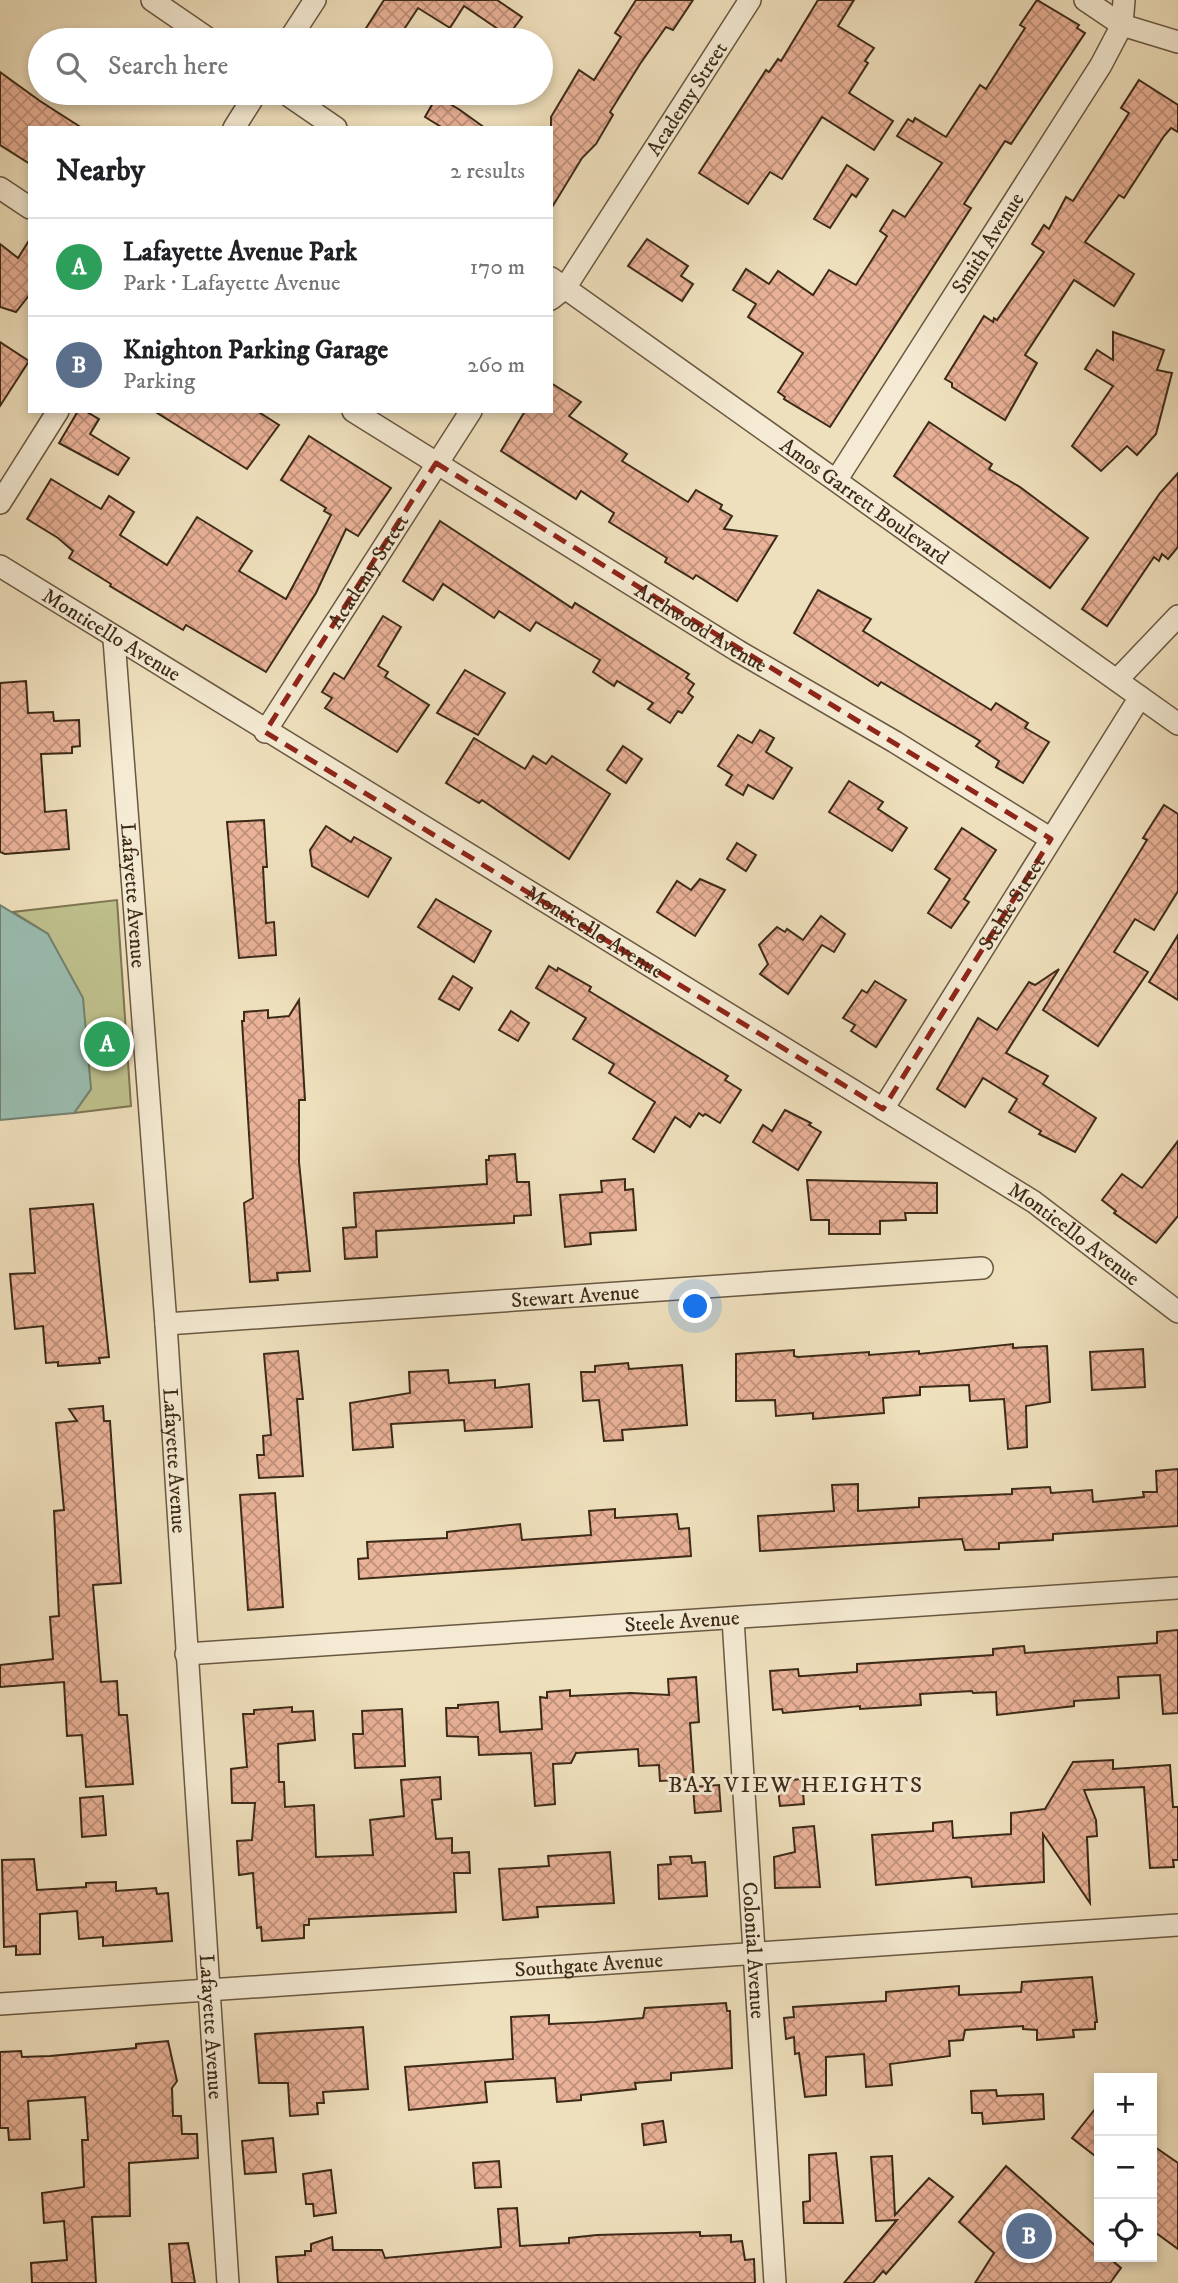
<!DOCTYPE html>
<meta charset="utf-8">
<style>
body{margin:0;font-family:"IM FELL DW Pica",serif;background:#f2f2f2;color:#202124}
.controls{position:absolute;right:21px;bottom:21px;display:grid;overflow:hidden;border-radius:0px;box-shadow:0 4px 10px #0003}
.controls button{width:63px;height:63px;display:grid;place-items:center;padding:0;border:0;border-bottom:2px solid #e0e0e0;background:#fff;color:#202124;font:35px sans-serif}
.you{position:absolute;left:696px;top:1307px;width:24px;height:24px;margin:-18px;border:5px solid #fff;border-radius:50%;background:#1a73e8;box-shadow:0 0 0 10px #1a73e833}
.badge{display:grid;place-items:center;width:46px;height:46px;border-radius:50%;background:#8f2418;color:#fff;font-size:23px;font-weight:700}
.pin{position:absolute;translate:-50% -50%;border:4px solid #fff;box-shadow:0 2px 7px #0006}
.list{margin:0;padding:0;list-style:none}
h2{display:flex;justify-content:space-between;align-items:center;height:91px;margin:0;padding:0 28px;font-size:30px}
h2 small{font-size:23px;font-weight:400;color:#757577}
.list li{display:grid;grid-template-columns:46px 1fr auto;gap:21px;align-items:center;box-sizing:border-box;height:98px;padding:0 28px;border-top:2px solid #e0e0e0}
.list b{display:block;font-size:26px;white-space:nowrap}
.list p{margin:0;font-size:23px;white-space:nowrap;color:#757577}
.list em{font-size:23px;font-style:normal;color:#757577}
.icon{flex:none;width:38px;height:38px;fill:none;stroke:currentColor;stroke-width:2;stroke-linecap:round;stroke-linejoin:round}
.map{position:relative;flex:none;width:1178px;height:2283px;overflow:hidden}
.search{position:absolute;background:#fff;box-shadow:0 4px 10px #0003;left:28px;top:28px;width:525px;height:77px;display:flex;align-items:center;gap:18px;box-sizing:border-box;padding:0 24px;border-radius:38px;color:#757577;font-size:26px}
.panel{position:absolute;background:#fff;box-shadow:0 4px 10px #0003;left:28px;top:126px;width:525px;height:287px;border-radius:0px}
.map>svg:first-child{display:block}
</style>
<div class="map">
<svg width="1178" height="2283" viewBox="0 0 1178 2283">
<defs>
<pattern id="building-cross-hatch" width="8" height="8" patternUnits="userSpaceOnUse" patternTransform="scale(1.75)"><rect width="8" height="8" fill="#eab298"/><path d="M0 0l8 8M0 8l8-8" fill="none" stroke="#bf917b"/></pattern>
</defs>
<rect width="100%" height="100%" fill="#efe0bd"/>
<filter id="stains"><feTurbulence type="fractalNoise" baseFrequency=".00286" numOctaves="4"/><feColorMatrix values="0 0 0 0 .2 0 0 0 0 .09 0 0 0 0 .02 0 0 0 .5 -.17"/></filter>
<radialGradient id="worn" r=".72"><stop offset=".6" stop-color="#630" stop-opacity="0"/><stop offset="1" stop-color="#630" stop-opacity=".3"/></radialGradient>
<path fill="#bfc18d" stroke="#7e7652" stroke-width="2" d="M117 900 131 1106 74 1113 91 1089 48 934 13 912Z"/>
<path fill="#9abdb0" stroke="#748273" stroke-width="2" d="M0 905 48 934 83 998 91 1089 74 1113 0 1120Z"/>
<g fill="url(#building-cross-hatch)" stroke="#3c2a18" stroke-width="2">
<path d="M384 0H497L522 17 508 36 464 6 450 28 418 8 397 40H374L363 33Z"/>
<path d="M636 0H693L673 30 666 27 640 64 610 112 613 115 596 144 582 158 551 209V117L579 70 594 80 621 37 615 33Z"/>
<path d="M818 0H854L838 26 874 48 865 61 868 63 849 93 893 121 874 150 822 117 782 179 770 172 748 204 699 173 766 70 769 72 778 59 781 61Z"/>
<path d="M1037 0 1079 25 1077 28 1085 33 1011 144 1005 141 964 204 971 208 830 427 784 399 785 397 778 392 803 353 748 317 756 304 733 290 746 269 769 284 778 271 813 295 829 270 856 285 887 236 880 231 893 210 905 217 942 163 897 136 908 119 913 122 915 118 946 137 980 85 986 89 1007 56 1025 28 1020 25Z"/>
<path d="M0 72 40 101 82 128H30V164L0 145Z"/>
<path d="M1139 80 1178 105V132L1171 128 1164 136 1124 198 1119 195 1085 242 1134 274 1114 306 1074 280 1025 355 1037 363 1005 420 952 387V383L945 379 984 316 993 322 994 318 997 320 1044 252 1032 244 1044 225 1049 229 1066 197 1073 201 1129 113 1121 108Z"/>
<path d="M437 96 460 110 485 128H443L425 117Z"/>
<path d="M847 165 868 179 856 197 852 194 830 228 814 219Z"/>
<path d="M30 239V294L16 312 0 307V244L18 258Z"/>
<path d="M647 239 688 266 681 276 693 284 682 301 628 266Z"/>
<path d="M1113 332 1164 350 1157 370 1172 373 1156 434 1137 455 1127 446 1101 471 1072 446 1113 386 1085 369 1097 350 1113 360Z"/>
<path d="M0 342 29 361 0 406Z"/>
<path d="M551 383 581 402 569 416 627 454 622 461 688 502 696 490 722 505 720 509 732 516 724 529 777 536 737 601 696 575 693 579 665 562 667 558 609 522 614 513 581 491 576 499 501 451 525 411H551Z"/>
<path d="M78 411H85L99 419 90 434 129 458 118 475 59 443Z"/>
<path d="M154 411H257L279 425 247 469Z"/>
<path d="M929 422 992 464 989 469 1020 487 1088 538 1050 588 894 476Z"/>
<path d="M309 436 391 488 358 536 346 529 316 593 266 672 186 625 183 630 110 586 111 584 69 558 73 551 58 538 27 519 51 479 101 509 109 496 134 512 120 535 167 565 197 517 252 551 239 571 286 599 331 515 324 511 326 508 281 480Z"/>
<path d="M1178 473V547L1168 559 1162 554 1159 561 1154 557 1107 626 1082 609 1160 493Z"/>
<path d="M440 521 572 608 575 603 689 674 686 678 694 684 688 693 693 697 682 713 678 711 670 723 648 709 653 703 617 681 614 686 593 672 600 660 536 622 530 631 499 611 494 618 443 584 433 600 403 581Z"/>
<path d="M818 590 871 619 863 631 991 710 996 703 1028 723 1025 728 1049 742 1023 783 996 767 999 761 976 746 980 741 881 682 878 686 794 633Z"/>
<path d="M383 616 401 627 378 666 388 672 385 677 429 705 397 752 325 708 332 698 322 692 334 673 344 679Z"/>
<path d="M465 670 505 693 478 735 437 713Z"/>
<path d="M26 681 28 713 53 712 54 721 79 720 80 746 72 747V753L41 754 45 812 66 810 69 849 5 854 0 852V683Z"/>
<path d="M760 730 774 738 766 752 792 768 773 799 748 785 743 795 726 785 732 775 718 766 738 735 752 743Z"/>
<path d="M474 738 525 769 533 756 546 764 552 756 610 794 569 859 482 800 479 803 446 783Z"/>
<path d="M623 746 642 759 626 783 607 770Z"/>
<path d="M849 781 883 802 878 809 907 828 892 851 829 812Z"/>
<path d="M1164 805 1178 814V891L1154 930 1135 919 1114 952 1148 972 1098 1046 1043 1010 1147 840 1143 838Z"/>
<path d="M264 820 267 867H263L266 923 274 922 276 955 239 958 227 822Z"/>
<path d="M326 826 351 842 354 837 391 858 368 897 312 866 310 850Z"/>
<path d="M962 828 996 850 964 899 969 902 951 928 928 913 950 879 935 869Z"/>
<path d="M737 843 756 855 746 871 727 859Z"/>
<path d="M700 879 725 890 695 936 657 912 677 881 691 890Z"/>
<path d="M436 899 491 931 474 962 418 927Z"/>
<path d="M821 916 845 934 834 952 822 945 788 994 760 974 768 964 759 945 777 927 785 932 787 929 803 940Z"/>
<path d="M1178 935V1000L1149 982Z"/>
<path d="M549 966 557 971 558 968 591 987 589 991 728 1076 725 1080 741 1090 720 1123 705 1114 703 1116 699 1113 690 1127 675 1117 654 1152 633 1139 655 1102 609 1073 614 1064 573 1039 586 1018 536 988Z"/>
<path d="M1059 969 1006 1053 1048 1076 1043 1084 1096 1118 1075 1152 1039 1134 1041 1131 1009 1112 1017 1099 983 1078 965 1107 937 1089 978 1018 997 1030 1029 982 1035 985Z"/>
<path d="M453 976 472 988 459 1010 439 999Z"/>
<path d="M875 981 906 1000 876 1047 851 1031 855 1025 843 1018 862 990 867 993Z"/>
<path d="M299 1000 305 1100H299V1162L310 1271 277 1273 278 1280 250 1282 244 1203 253 1198 242 1021H244V1012L268 1010V1018L289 1016Z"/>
<path d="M511 1011 529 1023 518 1041 499 1030Z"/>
<path d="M785 1110 811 1123 809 1125 821 1132 798 1170 753 1142 763 1125 772 1131Z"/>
<path d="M1178 1141V1216L1156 1243 1114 1213 1116 1211 1102 1200 1122 1174 1142 1188Z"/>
<path d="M515 1154 517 1182H529L531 1215 514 1216V1223L376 1231 377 1257 345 1259 343 1228 356 1227 354 1193 487 1184 486 1160H489V1156Z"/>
<path d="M625 1179V1190L633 1189 636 1230 590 1233 591 1244 565 1247 560 1195 602 1192 601 1181Z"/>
<path d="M807 1180 937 1183V1213H905L906 1220 880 1221V1234H829V1220H811Z"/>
<path d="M93 1204 109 1357 99 1358 100 1363 58 1366V1362L46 1363 43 1326 15 1329 10 1274 35 1273 30 1209Z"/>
<path d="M1013 1344V1348L1047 1346 1050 1402 1026 1406 1027 1447 1008 1449 1004 1399 970 1401 969 1385 920 1387V1395L883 1398 884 1413 813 1419V1413L776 1416 775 1400 736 1401V1354L794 1350V1356L798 1357 869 1352V1355L919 1351V1354Z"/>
<path d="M1143 1349 1145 1387 1092 1390 1090 1352Z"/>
<path d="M298 1351 303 1399H297L303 1476 259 1478 257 1455H264L263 1436 271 1435 264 1354Z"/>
<path d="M628 1363 629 1369 682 1365 687 1425 622 1430 623 1440 604 1441 599 1400 583 1401 581 1372H595V1366Z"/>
<path d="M448 1370 449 1383 495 1380V1388L529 1384 532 1427 465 1431 464 1420 391 1424 393 1447 353 1450 350 1403 410 1393 409 1372Z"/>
<path d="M103 1406 104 1421H110L121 1583 93 1585 101 1682 117 1681 119 1715H127L133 1784 86 1787 82 1735 67 1736 64 1682 0 1687V1665L53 1659 50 1617 59 1616 54 1511 64 1510 56 1423 77 1421 69 1409Z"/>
<path d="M1178 1469V1526L1053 1534V1540L999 1543V1549L965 1550 962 1539 760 1551 758 1516 834 1511 832 1485 858 1484V1511L919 1507V1498L1012 1494V1489L1050 1487 1051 1493 1092 1490 1093 1502 1144 1497 1143 1492H1157L1156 1471Z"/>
<path d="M275 1493 283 1607 248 1610 240 1495Z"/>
<path d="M615 1509V1518L677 1514 679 1529 689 1528 691 1556 359 1579 358 1559 368 1558 367 1542 447 1538V1532L520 1524 522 1540 591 1535 589 1511Z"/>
<path d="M1178 1630V1713L1163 1714 1160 1675 1118 1677 1119 1698 1074 1701V1706L997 1715 996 1692 973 1693 972 1691 920 1694 921 1705 860 1709V1706L783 1713 782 1709 773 1710 770 1671 798 1669 799 1676H803L857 1672V1664L993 1655V1649L1024 1646 1025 1653 1157 1643V1632Z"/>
<path d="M696 1677 699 1722 690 1723 694 1779 660 1781 659 1765 639 1766 638 1749 576 1753 571 1763 553 1764 555 1804 535 1806 531 1753 479 1755 478 1737 447 1736 446 1708H458V1705L498 1702 500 1732 542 1729 540 1697 547 1698V1692L570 1690V1696L631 1693 669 1695 668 1679Z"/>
<path d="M292 1707V1712L313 1711 315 1740 278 1744 279 1782H284L285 1807 314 1805 316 1857 373 1855 370 1820 404 1816 401 1780 440 1777 441 1799 432 1800 436 1839 452 1838V1853L469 1852 470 1873H454L456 1912 309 1919V1925H304V1938L262 1941 261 1927 257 1928 253 1873 239 1875 237 1841 252 1840 255 1803H232L231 1769 247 1767 243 1714H254V1710Z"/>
<path d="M402 1709 405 1766 355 1768 353 1734H363L362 1711Z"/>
<path d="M1113 1760V1769L1170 1765 1173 1807H1178V1860H1173L1174 1867 1150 1868 1144 1787 1084 1790 1096 1820 1097 1836 1087 1837 1090 1903 1043 1834 1044 1882 972 1887 971 1878 967 1877 876 1885 872 1835 933 1831V1823L952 1821 953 1838 1011 1834V1813L1045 1809 1073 1762Z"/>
<path d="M802 1779 804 1804 780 1806 777 1781Z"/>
<path d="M719 1785 721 1811 695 1813 693 1787Z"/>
<path d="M103 1796 106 1835 82 1837 80 1798Z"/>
<path d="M814 1826 820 1887 775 1888 774 1857 795 1852 793 1828Z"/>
<path d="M610 1852 614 1903 537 1907 538 1917 503 1920 499 1869 549 1866 548 1856Z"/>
<path d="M691 1856 692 1863 705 1862 707 1896 659 1899 658 1865 671 1864 670 1857Z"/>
<path d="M34 1859 37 1890 86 1887V1883L116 1882V1891L156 1888 157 1894 168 1893 172 1941 103 1946V1937L79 1939 77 1911 40 1914V1954L16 1955V1946L4 1947 2 1860Z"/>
<path d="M1092 1977 1097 2022H1095V2029L1073 2030 1074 2037 1037 2040V2030L1023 2029V2026L965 2030 963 2040 949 2041 950 2056 890 2064 892 2085 866 2087 864 2054 826 2057V2095L805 2097 799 2053 795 2054 794 2037 786 2039 784 2018 794 2017 793 2007 886 2001V1992L959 1986V1995L1021 1992 1022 1982Z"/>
<path d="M726 2003 727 2011H730L732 2068 671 2073V2080L635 2083 636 2089 581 2095V2100L557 2102 555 2078 485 2082 487 2102 409 2110 405 2067 513 2059 511 2017 549 2015V2024L595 2022 643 2018 645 2008Z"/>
<path d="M363 2027 368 2089 323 2092 324 2103H317L318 2114 290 2116 288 2083H259L255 2034Z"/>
<path d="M168 2041 177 2081 172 2088 173 2116H181L182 2134H197L198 2158 129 2163 130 2216 92 2217 96 2283H32L31 2263 67 2260 64 2221 44 2223 42 2193 84 2187 82 2140H88L85 2097 28 2101 30 2139 9 2140 8 2128H0V2052L21 2051 22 2057 50 2056 136 2048V2044Z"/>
<path d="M996 2090 997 2096 1043 2094 1044 2119 983 2124 982 2113H972L971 2091Z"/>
<path d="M1099 2104V2159L1072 2138Z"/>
<path d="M663 2121 666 2142 644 2145 642 2124Z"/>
<path d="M273 2138 276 2172 245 2174 242 2141Z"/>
<path d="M1152 2145 1178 2163V2249L1152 2230Z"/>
<path d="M836 2153 843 2223H804L803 2202 810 2201 809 2155Z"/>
<path d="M892 2156 895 2215 929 2178 953 2197 886 2274 883 2271 873 2283H844L897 2220 876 2221 871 2157Z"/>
<path d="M499 2161 501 2187 475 2188 473 2163Z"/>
<path d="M1006 2166 1099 2249V2257H1108L1121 2268 1110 2283H975L994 2253 959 2222Z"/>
<path d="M331 2170 336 2213 314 2216 313 2204H306L303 2174Z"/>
<path d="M517 2208 520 2246 569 2243V2238L597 2235 700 2232V2236L731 2235V2242L742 2241 745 2260 754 2259 755 2283H278L276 2257 305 2255V2251H311V2244L332 2237 333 2250H382L385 2258 501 2247 498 2209Z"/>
<path d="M188 2243 195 2283H172L169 2244Z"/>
</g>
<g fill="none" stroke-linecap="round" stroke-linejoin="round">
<g stroke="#695841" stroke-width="24">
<g id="minor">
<path d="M152 0 210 40"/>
<path d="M1085 0 1122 25 1178 42"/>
<path d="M289 40 315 0"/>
<path d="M285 93 336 128"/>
<path d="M234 128 256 93"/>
<path d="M0 188 30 208"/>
<path id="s1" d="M551 278 1178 724"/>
<path id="s2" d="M551 299 565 288 750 0"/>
<path id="s3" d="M353 411 738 651 895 742 1051 839"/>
<path id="s4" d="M837 479 1101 65 1122 25 1124 0"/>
<path d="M0 503 58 411"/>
<path id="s5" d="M0 566 1034 1202 1178 1312"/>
<path id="s6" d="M114 639 166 1324 228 2283"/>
<path d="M1117 680 1178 616"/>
<path id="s7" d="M265 732 471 411"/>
<path id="s8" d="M883 1109 1140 697"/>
<path id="s9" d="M166 1324 982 1268"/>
<path id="s10" d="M733 1619 775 2283"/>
<path id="s11" d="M186 1654 1178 1588"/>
<path id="s12" d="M0 2004 1178 1925"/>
</g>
</g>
<use href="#minor" stroke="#f5ebd4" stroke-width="21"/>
</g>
<path fill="none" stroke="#8f2418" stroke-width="5" stroke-dasharray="14 9" stroke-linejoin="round" d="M436 463 1051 839 883 1109 265 732Z"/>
<g text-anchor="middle" stroke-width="6" stroke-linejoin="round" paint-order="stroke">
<g font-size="21" fill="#3c2a18" stroke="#f5ebd4">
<text dy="7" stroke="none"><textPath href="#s2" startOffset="243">Academy Street</textPath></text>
<text dy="7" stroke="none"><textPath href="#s4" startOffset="280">Smith Avenue</textPath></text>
<text dy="7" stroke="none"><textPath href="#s1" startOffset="385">Amos Garrett Boulevard</textPath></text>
<text dy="7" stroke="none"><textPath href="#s7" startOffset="191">Academy Street</textPath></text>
<text dy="7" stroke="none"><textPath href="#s3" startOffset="410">Archwood Avenue</textPath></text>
<text dy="7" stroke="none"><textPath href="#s5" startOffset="131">Monticello Avenue</textPath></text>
<text dy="7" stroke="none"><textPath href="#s6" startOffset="257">Lafayette Avenue</textPath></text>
<text dy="7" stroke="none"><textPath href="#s8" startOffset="243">Stehle Street</textPath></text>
<text dy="7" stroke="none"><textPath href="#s5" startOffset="698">Monticello Avenue</textPath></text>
<text dy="7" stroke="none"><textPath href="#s5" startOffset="1265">Monticello Avenue</textPath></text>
<text dy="7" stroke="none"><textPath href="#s9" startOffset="410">Stewart Avenue</textPath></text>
<text dy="7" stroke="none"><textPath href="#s6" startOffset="824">Lafayette Avenue</textPath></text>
<text dy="7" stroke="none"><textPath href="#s11" startOffset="497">Steele Avenue</textPath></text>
<text dy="7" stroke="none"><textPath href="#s10" startOffset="332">Colonial Avenue</textPath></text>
<text dy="7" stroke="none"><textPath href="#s12" startOffset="590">Southgate Avenue</textPath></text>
<text dy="7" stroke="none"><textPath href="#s6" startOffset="1391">Lafayette Avenue</textPath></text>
</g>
<g font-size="23" letter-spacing="2" fill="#3c2a18" stroke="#f5ebd4">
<text x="796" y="1792">BAY VIEW HEIGHTS</text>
</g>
</g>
<rect width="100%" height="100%" filter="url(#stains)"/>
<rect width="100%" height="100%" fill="url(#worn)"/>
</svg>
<div class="controls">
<button>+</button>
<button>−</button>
<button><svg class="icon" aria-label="locate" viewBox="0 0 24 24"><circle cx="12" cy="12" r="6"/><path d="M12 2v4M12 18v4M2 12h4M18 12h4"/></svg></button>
</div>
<div class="you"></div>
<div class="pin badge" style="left:107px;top:1044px;background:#2e9e5b">A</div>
<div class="pin badge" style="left:1029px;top:2236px;background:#5c6f8a">B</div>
<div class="search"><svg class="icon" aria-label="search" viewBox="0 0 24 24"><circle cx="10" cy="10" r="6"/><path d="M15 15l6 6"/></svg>Search here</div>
<section class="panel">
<h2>Nearby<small>2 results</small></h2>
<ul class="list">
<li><span class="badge" style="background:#2e9e5b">A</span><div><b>Lafayette Avenue Park</b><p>Park · Lafayette Avenue</p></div><em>170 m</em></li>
<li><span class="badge" style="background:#5c6f8a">B</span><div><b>Knighton Parking Garage</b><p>Parking</p></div><em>260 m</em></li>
</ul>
</section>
</div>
